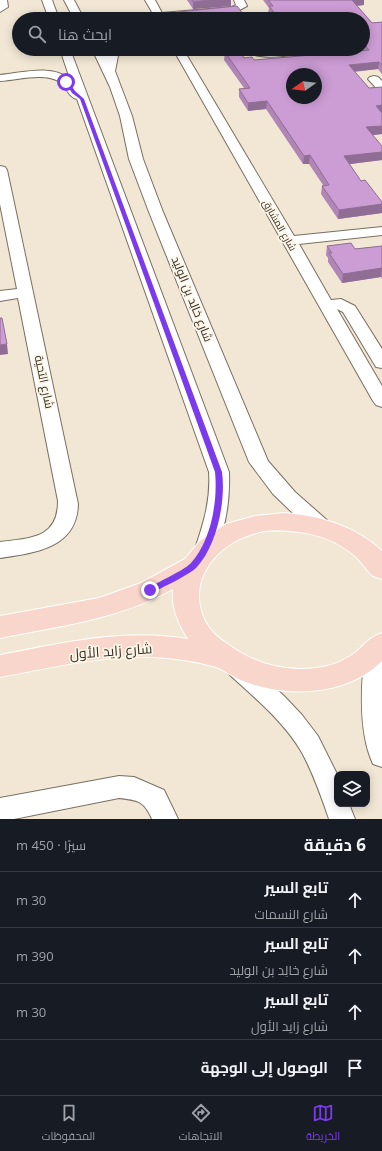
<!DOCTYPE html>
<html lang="ar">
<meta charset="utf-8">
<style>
body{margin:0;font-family:"Open Sans",Cairo,sans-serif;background:#20242c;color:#f1f3f6;direction:rtl}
.controls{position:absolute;right:12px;bottom:12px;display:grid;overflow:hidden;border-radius:8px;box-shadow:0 2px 10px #0003}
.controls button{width:36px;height:36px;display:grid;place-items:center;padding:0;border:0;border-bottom:1px solid #363941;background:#171b24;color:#f1f3f6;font:20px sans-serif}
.compass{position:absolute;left:286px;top:68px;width:36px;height:36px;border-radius:50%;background:#171b24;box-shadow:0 2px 10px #0003;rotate:256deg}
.stop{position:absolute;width:12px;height:12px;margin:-9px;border:3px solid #7c3aed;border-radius:50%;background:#fff}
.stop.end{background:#7c3aed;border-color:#fff;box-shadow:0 1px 4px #0008}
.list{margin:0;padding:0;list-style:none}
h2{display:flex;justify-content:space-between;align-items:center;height:52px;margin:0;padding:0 16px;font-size:17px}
h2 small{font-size:13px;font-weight:400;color:#9ea1a6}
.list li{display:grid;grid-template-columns:26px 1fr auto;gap:12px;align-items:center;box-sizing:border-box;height:56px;padding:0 16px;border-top:1px solid #363941}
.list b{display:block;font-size:15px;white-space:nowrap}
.list p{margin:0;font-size:13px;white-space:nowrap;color:#9ea1a6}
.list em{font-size:13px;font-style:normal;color:#9ea1a6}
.icon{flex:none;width:22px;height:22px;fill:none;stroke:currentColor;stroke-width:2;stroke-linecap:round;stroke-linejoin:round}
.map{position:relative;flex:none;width:382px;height:819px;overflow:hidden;direction:ltr}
.search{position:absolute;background:#171b24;box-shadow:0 2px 10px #0003;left:12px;right:12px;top:12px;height:44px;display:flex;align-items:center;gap:10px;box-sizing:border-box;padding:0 14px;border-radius:22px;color:#9ea1a6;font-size:15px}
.sheet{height:276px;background:#171b24}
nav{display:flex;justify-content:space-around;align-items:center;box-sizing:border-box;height:56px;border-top:1px solid #363941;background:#171b24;font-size:11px;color:#9ea1a6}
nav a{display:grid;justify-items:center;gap:2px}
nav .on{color:#7c3aed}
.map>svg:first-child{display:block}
</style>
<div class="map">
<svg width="382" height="819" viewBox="0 0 382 819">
<rect width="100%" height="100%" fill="#f2e7d5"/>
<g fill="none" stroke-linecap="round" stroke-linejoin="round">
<g stroke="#796f60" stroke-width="2">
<g id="minor">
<path d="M0 0H7L8 7 0 12Z"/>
<path d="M42 0H52L59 19H49Z"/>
<path d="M64 0H74L84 19H74Z"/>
<path d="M145 0H155L162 13 232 7 236 5 234 0H244L247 6 234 13 156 19Z"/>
<path d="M60 49H70L229 472C230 500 226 532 211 557L204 560 197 557 194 552C203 525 211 501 209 472L77 99C68 97 67 87 60 82 44 72 18 80 0 81V75C22 73 51 64 70 79Z"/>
<path d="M92 49H102L107 56 113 49H126L118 56 115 71 132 116 143 159 163 212 268 461 295 492 329 522 332 527 329 532 322 534 315 532 297 517 273 494 249 462 149 212 129 159 120 116 110 87Z"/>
<path d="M173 49H183L294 236 382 227V235L299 244 331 300 341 299 355 306 382 349V368L376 367 343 312 337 309 382 386V407L376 405 373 401Z"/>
<path d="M245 49H319L314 52C298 54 256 63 245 49Z"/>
<path d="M374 76 378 77 382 81V91L378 90 368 79 370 77Z"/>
<path d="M0 166 5 167 7 170 78 504C77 548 35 553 0 558V542C30 538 58 539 58 501L18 298 0 301V291L17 289 0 204Z"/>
<path d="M376 642 382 644V767L373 764C358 732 361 685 365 651L368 645Z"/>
<path d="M238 659 246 661 284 696 302 715 318 736 337 774V804H349L355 819H329C321 796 313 772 301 751 283 721 255 698 230 675L226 668 230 661Z"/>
<path d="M119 776 134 777 164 790 178 819H152C144 801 138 800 119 798L14 819H0V798Z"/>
</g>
</g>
<g stroke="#fff" stroke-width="2">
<path id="major" d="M285 513C321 516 355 526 382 551V579C379 578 376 577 373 576 368 572 361 561 355 556 339 542 318 534 298 532 283 530 267 529 253 534 216 545 187 580 204 619 209 630 219 639 229 645 256 665 289 673 323 667 334 665 347 659 356 652 366 644 369 637 382 633V661C347 696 286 698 243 681 233 677 225 670 216 667 196 661 173 658 153 657 102 655 50 668 0 677V655C62 643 125 628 188 639 179 624 171 608 173 589 120 619 59 626 0 638V616L99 598 141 583 185 559 200 541 226 524 255 516Z"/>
</g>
<use href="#minor" fill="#fff" fill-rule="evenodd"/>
<use href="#major" fill="#f8d6cb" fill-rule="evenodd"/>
</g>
<g fill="#af86b6">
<path d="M187 0H231V6L193 9Z"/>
<path d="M263 0H364V5L357 6 372 23 382 22V74L378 69 354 72 369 88 382 87V134L373 135 382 160 349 164 361 181 382 202V213L338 219 321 194 322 186 323 185 309 164H303L266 109 248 111 239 97V89L244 88 224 60 225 52 254 60 362 50 360 49H363V19H273L268 13 269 8Z"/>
<path d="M178 12 247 19H179Z"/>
<path d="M382 242V279L381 277 342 283 328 262V258L326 255 327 246 355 249 382 246Z"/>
</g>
<g fill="#8f6d94">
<path d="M211 0H231V6L193 9V2Z"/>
<path d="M351 0H364V5L350 6Z"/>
<path d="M340 15 339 19H291Z"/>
<path d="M379 62 378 69 348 72 349 65Z"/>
<path d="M267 101 266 109 248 111V103Z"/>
<path d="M382 105V113L376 106Z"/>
<path d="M382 126V134L365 136 366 127Z"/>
<path d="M382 152V160L343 165 344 156Z"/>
<path d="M310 155 309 164H303L304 156Z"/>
<path d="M382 204V213L338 219 339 210Z"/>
<path d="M382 268 381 277 342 283 343 274Z"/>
<path d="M7 344 8 354 0 355V345Z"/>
</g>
<g fill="#cc9cd4" stroke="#8f6d94" fill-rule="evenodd">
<path d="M192 0H211L193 2Z"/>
<path d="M268 0H352L372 23 382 22V65L379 62 349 65 369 88 382 87V105L376 106 382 113V126L366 127 382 146V152L344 156 361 181 365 180 382 202V204L339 210 322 186 329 185 310 155 304 156 267 101 248 103 239 89 250 88 225 52 240 51 244 58 252 57 254 60 369 50 363 43V40H365L363 37V19H344L340 15 291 19H279L269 6H273ZM292 74H316V98H292Z"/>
<path d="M237 6 247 19H182L178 12Z"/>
<path d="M351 243 355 249 382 246V268L343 274 329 253H332L327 246Z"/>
<path d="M0 318H2L7 344 0 345Z"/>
</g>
<path fill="#7c3aed" d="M65 81H68L75 91 84 99 222 472C226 501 217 546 196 568 190 574 159 590 150 593L147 590 148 588C158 582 183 571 191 563 211 541 218 501 215 472L80 99 72 93Z"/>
<g text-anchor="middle" stroke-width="3.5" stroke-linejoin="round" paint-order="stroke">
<g font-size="10" fill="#35312a" stroke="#fdf5e6">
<text transform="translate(280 225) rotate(60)" y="4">شارع المشارق</text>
</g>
<g font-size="12" fill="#35312a" stroke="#fdf5e6">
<text transform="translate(192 299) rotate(68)" y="4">شارع خالِد بن الوليد</text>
<text transform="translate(44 382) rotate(78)" y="4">شارع التحية</text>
</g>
<g font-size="14" fill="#35312a" stroke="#fdf5e6">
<text transform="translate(111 651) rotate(-4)" y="5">شارع زايد الأول</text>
</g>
</g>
</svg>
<div class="controls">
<button><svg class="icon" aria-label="layers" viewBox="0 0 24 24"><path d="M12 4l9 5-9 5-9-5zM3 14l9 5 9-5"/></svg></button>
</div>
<svg class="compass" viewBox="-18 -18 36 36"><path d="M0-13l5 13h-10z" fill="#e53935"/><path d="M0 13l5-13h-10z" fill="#9ea1a6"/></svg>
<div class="stop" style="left:66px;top:82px"></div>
<div class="stop end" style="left:150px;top:590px"></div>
<div class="search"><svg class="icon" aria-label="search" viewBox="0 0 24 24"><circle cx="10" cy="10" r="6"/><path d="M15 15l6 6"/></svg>ابحث هنا</div>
</div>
<section class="sheet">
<h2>6 دقيقة<small>سيرًا · 450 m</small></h2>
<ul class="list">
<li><svg class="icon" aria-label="ahead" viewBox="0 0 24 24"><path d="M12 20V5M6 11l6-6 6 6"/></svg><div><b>تابع السير</b><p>شارع النسمات</p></div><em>30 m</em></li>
<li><svg class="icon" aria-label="ahead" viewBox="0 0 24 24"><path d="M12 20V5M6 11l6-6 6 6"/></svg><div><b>تابع السير</b><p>شارع خالِد بن الوليد</p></div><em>390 m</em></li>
<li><svg class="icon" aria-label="ahead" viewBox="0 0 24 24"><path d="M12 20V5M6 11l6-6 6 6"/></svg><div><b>تابع السير</b><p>شارع زايد الأول</p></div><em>30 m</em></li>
<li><svg class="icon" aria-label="arrive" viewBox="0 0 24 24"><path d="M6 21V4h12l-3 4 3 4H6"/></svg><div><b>الوصول إلى الوجهة</b></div></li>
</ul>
</section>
<nav>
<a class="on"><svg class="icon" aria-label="map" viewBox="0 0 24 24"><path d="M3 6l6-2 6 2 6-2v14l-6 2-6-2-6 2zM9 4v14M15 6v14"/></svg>الخريطة</a>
<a><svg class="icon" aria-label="directions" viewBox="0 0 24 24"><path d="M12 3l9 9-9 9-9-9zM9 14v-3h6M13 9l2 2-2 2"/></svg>الاتجاهات</a>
<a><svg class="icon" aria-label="saved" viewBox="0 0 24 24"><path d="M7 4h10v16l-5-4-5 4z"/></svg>المحفوظات</a>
</nav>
